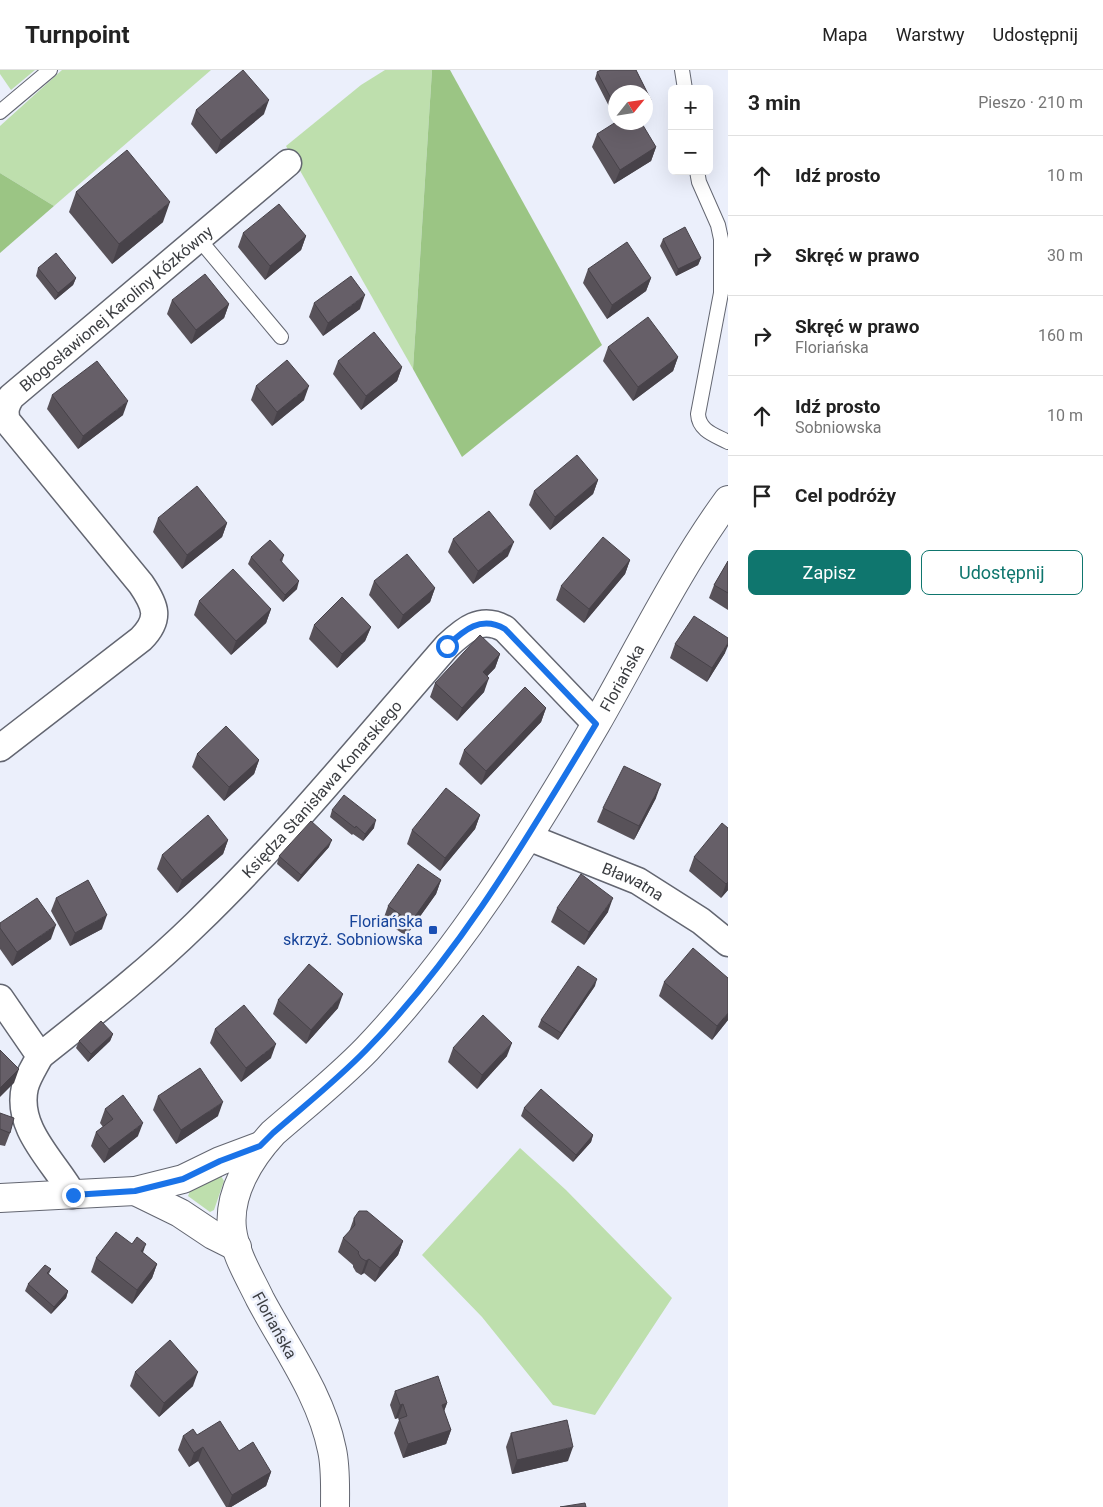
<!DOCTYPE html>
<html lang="pl">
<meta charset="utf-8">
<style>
body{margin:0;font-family:Roboto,sans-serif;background:#f2f2f2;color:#222}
.controls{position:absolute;right:15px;top:15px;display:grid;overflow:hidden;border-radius:8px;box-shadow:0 5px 20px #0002}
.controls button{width:45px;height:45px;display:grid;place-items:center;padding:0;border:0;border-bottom:1px solid #e0e0e0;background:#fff;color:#222;font:25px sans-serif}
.compass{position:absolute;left:608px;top:15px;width:45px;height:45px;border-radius:50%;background:#fff;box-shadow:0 5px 20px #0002;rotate:60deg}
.stop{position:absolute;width:15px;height:15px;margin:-11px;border:4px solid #1a73e8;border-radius:50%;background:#fff}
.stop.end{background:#1a73e8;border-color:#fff;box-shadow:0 1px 5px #0008}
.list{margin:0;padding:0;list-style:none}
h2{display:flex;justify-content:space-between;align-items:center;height:65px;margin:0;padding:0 20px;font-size:21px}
h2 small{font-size:16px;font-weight:400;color:#767676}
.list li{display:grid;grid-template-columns:32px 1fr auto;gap:15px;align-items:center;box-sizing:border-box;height:80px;padding:0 20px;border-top:1px solid #e0e0e0}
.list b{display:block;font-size:19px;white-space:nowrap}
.list p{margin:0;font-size:16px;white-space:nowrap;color:#767676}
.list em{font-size:16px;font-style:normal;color:#767676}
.actions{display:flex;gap:10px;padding:15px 20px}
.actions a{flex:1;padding:11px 0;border:1px solid #0f766e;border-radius:8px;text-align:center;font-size:18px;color:#0f766e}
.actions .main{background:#0f766e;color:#fff}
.icon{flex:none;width:28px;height:28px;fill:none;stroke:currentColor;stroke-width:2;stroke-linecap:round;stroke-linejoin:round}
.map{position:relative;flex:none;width:728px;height:1437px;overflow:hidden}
header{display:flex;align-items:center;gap:30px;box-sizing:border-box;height:70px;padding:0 25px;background:#fff;border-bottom:1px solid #e0e0e0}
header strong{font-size:24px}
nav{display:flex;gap:28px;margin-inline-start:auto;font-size:18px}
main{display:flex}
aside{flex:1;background:#fff}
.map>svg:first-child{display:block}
</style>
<header>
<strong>Turnpoint</strong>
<nav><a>Mapa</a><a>Warstwy</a><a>Udostępnij</a></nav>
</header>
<main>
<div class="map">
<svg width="728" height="1437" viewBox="0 0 728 1437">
<rect width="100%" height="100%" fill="#ebeffb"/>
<g fill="#bedfad">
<path d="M0 0H35L11 20 0 4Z"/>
<path d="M62 0H211L54 136 0 103V56Z"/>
<path d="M385 0H432L413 299 286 76 361 15Z"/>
<path d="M520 1078 566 1120 672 1228 595 1345 553 1335 482 1247 422 1185Z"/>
<path d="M221 1106 224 1111 214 1140 210 1142 188 1126 190 1121Z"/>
</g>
<g fill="#9bc584">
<path d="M432 0H450L602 275 462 387 413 299Z"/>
<path d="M0 103 54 136 0 183Z"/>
</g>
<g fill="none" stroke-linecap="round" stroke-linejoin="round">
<g stroke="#636671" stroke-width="16">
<g id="lane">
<path d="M682 0 685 19"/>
<path d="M0 42 50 0"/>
<path d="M697 101 699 112 718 155 721 169V223L698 344C699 361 715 365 728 372"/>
<path d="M198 168 281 267"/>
</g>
</g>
<g stroke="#636671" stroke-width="29">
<g id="street">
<path id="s1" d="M0 678 141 569C161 549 156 536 141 514L7 351C4 341 6 335 11 327L288 93"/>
<path id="s2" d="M528 767 638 811 701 851 728 873"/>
<path d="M0 928 40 986C35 996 28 1006 25 1017 15 1059 55 1092 73 1125"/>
<path id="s3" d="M40 986C94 943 147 902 196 854 286 767 365 670 447 576 464 560 481 545 505 559L596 654"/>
</g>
</g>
<g stroke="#636671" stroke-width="30">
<g id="secondary">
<path d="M135 1121 180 1143 213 1165 237 1177"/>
<path d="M0 1128 135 1121 183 1109 220 1091 260 1076"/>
<path id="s4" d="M335 1437C335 1418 336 1398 332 1380 321 1325 286 1278 260 1229 249 1206 235 1184 232 1159 228 1123 250 1088 273 1063 304 1036 338 1009 367 979 458 883 529 769 596 654 639 579 677 500 728 430"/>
</g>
</g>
<use href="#lane" stroke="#fff" stroke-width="14"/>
<use href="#street" stroke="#fff" stroke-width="26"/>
<use href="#secondary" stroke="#fff" stroke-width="28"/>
</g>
<g fill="#585259">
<path d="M601 0H636L651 30 648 37 646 39V22H616V50L595 9 597 2Z"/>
<path d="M196 40 264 44 216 84 191 54Z"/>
<path d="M597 64 656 77 651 91 614 114 592 77Z"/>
<path d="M76 122 163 152 112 194 69 142Z"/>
<path d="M243 163 306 166 301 180 265 210 238 177Z"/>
<path d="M663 169 701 188 698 195 676 206 660 176Z"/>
<path d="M38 198 76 208 73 215 55 230 36 206Z"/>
<path d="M588 199 651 208 646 221 607 249 583 213Z"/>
<path d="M172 230 229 234 224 248 191 274 167 244Z"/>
<path d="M314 233 360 239 323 266 309 247Z"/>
<path d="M608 277 678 287 673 301 633 331 603 291Z"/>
<path d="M338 291 402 297 397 311 361 340 333 304Z"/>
<path d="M256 316 304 330 272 356 251 330Z"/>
<path d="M52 325 123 345 78 379 47 339Z"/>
<path d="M598 410 593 424 550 460 529 435 534 421Z"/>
<path d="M158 448 227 453 222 467 182 499 153 462Z"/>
<path d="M453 469 508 486 473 514 448 482Z"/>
<path d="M284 485 282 492 297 519 283 532 248 494 251 487Z"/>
<path d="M630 490 625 504 584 553 556 530 561 516Z"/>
<path d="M728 491V540L709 528 714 515Z"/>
<path d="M374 511 435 518 430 532 398 559 369 525Z"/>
<path d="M199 531 271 539 266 553 231 585 194 545Z"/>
<path d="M314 555 371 557 365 571 337 598 309 569Z"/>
<path d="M675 574 725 583 707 612 670 588Z"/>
<path d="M500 584 495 598 487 606 484 622 457 651 430 627 435 613Z"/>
<path d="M546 638 541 652 481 715 459 694 464 680Z"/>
<path d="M197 684 259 690 254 704 224 731 192 697Z"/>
<path d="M656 728 634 770 597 752 603 738Z"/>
<path d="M332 740 374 758 363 771 353 764 352 765 330 747Z"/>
<path d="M480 745 475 759 440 801 407 774 412 760Z"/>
<path d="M728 758V820L721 828 689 801 694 787Z"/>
<path d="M228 770 223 784 177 823 157 799 162 785Z"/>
<path d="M329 777 298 812 277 794 279 786Z"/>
<path d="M441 810 436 824 406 866 383 850 388 836Z"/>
<path d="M56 828 102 859 70 876 51 841Z"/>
<path d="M557 838 608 842 584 875 551 852Z"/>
<path d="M0 853 51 869 12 896 0 879Z"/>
<path d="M664 912 728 950 712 970 659 926Z"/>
<path d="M595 916 558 970 538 957 541 950Z"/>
<path d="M278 930 338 938 306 974 273 944Z"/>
<path d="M215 959 271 988 241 1012 210 973Z"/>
<path d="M113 964 110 971 88 992 76 978 79 971Z"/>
<path d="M453 978 507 986 477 1019 448 992Z"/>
<path d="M158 1026 218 1046 176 1074 153 1040Z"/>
<path d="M524 1038 593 1065 591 1072 573 1092 521 1046Z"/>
<path d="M105 1039 138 1066 104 1093 91 1076 96 1062 103 1057 100 1053Z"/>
<path d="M0 1043 10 1063 5 1076 0 1075Z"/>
<path d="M354 1148 403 1171 398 1185 375 1212 364 1203 361 1205 356 1202 353 1197V1195L338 1182 343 1168 349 1162Z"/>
<path d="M143 1183 157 1194 152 1208 132 1234 91 1202 96 1188Z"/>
<path d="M51 1199 49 1204 68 1221 66 1228 51 1244 25 1221 28 1214Z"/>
<path d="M135 1302 193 1316 159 1347 130 1316Z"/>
<path d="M395 1321 447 1333 444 1341 451 1360 446 1374 403 1388 394 1363 399 1350 398 1348 395 1349 390 1335Z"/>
<path d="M511 1363 568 1391 512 1404 506 1377Z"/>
<path d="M197 1365 239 1381 271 1402 266 1416 231 1437H226L198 1391 189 1397 178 1380 183 1366Z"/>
</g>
<g fill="#474249">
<path d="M269 30 264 44 216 84 221 70Z"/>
<path d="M651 30 648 37 646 39V33Z"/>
<path d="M656 77 651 91 614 114 620 100Z"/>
<path d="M170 132 163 152 112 194 119 174Z"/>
<path d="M306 166 301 180 265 210 270 196Z"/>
<path d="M701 188 698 195 676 206 678 199Z"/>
<path d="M76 208 73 215 55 230 58 223Z"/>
<path d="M651 208 646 221 607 249 612 235Z"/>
<path d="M365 225 360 239 323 266 328 253Z"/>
<path d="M229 234 224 248 191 274 196 260Z"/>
<path d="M678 287 673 301 633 331 638 317Z"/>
<path d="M402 297 397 311 361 340 366 326Z"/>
<path d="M309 316 304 330 272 356 277 342Z"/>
<path d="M128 331 123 345 78 379 83 366Z"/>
<path d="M598 410 593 424 550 460 555 447Z"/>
<path d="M227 453 222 467 182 499 187 485Z"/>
<path d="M514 472 508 486 473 514 478 501Z"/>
<path d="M630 490 625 504 584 553 589 539Z"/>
<path d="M299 511 297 519 283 532 285 525Z"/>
<path d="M435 518 430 532 398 559 403 545Z"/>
<path d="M271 539 266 553 231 585 236 571Z"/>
<path d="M371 557 365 571 337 598 342 584Z"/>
<path d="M728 573V576L725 583 707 612 712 598Z"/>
<path d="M500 584 495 598 478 616 483 602Z"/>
<path d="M489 608 484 622 457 651 462 638Z"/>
<path d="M546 638 541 652 481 715 486 701Z"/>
<path d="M259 690 254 704 224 731 229 717Z"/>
<path d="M661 714 656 728 634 770 639 756Z"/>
<path d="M480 745 475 759 440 801 445 788Z"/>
<path d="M376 750 374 758 363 771 365 764Z"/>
<path d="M228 770 223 784 177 823 182 810Z"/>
<path d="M332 770 329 777 298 812 301 805Z"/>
<path d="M441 810 436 824 406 866 411 852Z"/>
<path d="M728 812V820L721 828 726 814Z"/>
<path d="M613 828 608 842 584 875 589 862Z"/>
<path d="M107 845 102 859 70 876 75 863Z"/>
<path d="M56 855 51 869 12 896 17 882Z"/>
<path d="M597 909 595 916 558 970 561 963Z"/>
<path d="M343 924 338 938 306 974 311 960Z"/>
<path d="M728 943V950L712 970 717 956Z"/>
<path d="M113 964 110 971 88 992 91 984Z"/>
<path d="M512 973 507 986 477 1019 482 1005Z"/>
<path d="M276 974 271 988 241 1012 246 998Z"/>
<path d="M19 999 14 1013 0 1027V1018Z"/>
<path d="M223 1032 218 1046 176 1074 181 1060Z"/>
<path d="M143 1053 138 1066 104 1093 109 1079Z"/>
<path d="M593 1065 591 1072 573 1092 576 1085Z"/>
<path d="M403 1171 398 1185 375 1212 380 1198Z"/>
<path d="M146 1174 141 1188V1181Z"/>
<path d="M369 1189 364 1203 361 1205 366 1191Z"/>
<path d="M157 1194 152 1208 132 1234 137 1220Z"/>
<path d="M68 1221 66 1228 51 1244 54 1237Z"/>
<path d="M198 1302 193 1316 159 1347 164 1333Z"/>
<path d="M447 1333 442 1347V1335Z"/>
<path d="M403 1334 398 1348 395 1349 400 1335Z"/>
<path d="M451 1360 446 1374 403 1388 408 1374Z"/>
<path d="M203 1377 198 1391 189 1397 194 1383Z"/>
<path d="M573 1377 568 1391 512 1404 517 1390Z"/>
<path d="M271 1402 266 1416 231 1437H228L232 1425Z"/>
</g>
<g fill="#665f68" stroke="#474249">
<path d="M243 0 269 30 221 70 196 40Z"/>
<path d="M601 0H636L651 30 646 33V22H616V38L597 2Z"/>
<path d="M616 52H641L656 77 620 100 597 64Z"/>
<path d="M127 80 170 132 119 174 76 122Z"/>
<path d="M279 134 306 166 270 196 243 163Z"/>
<path d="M685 157 701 188 678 199 663 169Z"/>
<path d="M627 172 651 208 612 235 588 199Z"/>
<path d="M56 183 76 208 58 223 38 198Z"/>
<path d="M205 204 229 234 196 260 172 230Z"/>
<path d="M351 206 365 225 328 253 314 233Z"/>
<path d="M648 247 678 287 638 317 608 277Z"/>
<path d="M374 262 402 297 366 326 338 291Z"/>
<path d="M287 290 309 316 277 342 256 316Z"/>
<path d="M97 291 128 331 83 366 52 325Z"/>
<path d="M577 385 598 410 555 447 534 421Z"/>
<path d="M197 416 227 453 187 485 158 448Z"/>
<path d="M489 441 514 472 478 501 453 469Z"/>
<path d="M603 467 630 490 589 539 561 516Z"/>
<path d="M270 470 284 485 280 490 299 511 285 525 251 487Z"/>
<path d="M407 484 435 518 403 545 374 511Z"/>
<path d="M728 491V523L714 515Z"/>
<path d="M233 499 271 539 236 571 199 531Z"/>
<path d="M342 527 371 557 342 584 314 555Z"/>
<path d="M694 546 728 568V573L712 598 675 574Z"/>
<path d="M480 565 500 584 483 602 489 608 462 638 435 613Z"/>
<path d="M525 617 546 638 486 701 464 680Z"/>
<path d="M226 656 259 690 229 717 197 684Z"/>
<path d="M624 696 661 714 639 756 603 738Z"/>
<path d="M446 718 480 745 445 788 412 760Z"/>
<path d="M344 725 376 750 365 764 356 756 355 758 332 740Z"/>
<path d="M208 745 228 770 182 810 162 785Z"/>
<path d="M311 751 332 770 301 805 279 786Z"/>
<path d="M722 753 728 758V812L726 814 694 787Z"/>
<path d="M418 794 441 810 411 852 388 836Z"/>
<path d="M581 804 613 828 589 862 557 838Z"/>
<path d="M88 810 107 845 75 863 56 828Z"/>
<path d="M37 828 56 855 17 882 0 858V853Z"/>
<path d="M693 878 728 908V943L717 956 664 912Z"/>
<path d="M309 894 343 924 311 960 278 930Z"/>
<path d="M578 896 597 909 561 963 541 950Z"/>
<path d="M244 935 276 974 246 998 215 959Z"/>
<path d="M483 945 512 973 482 1005 453 978Z"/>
<path d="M101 951 113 964 91 984 79 971Z"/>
<path d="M0 980 19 999 0 1018Z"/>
<path d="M200 998 223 1032 181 1060 158 1026Z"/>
<path d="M541 1019 593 1065 576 1085 524 1038Z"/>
<path d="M123 1025 143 1053 109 1079 96 1062 113 1049 105 1039Z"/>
<path d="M0 1043 14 1048 10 1063 0 1059Z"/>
<path d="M359 1141H367L403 1171 380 1198 369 1189 366 1191 361 1188 358 1183 359 1182 343 1168 355 1155 354 1148Z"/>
<path d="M116 1162 132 1174 137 1167 146 1174 141 1181 157 1194 137 1220 96 1188Z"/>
<path d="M45 1195 51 1199 47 1203 68 1221 54 1237 28 1214Z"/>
<path d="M170 1270 198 1302 164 1333 135 1302Z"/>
<path d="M438 1306 447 1333 442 1335 451 1360 408 1374 399 1349 407 1346 403 1334 400 1335 395 1321Z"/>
<path d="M567 1350 573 1377 517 1390 511 1363Z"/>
<path d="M220 1351 239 1381 253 1372 271 1402 232 1425 203 1377 194 1383 183 1366 193 1359 197 1365Z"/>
<path d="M585 1433 586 1437H560Z"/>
</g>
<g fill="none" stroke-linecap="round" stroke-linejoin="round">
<path stroke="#1a73e8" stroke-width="6" d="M73 1125 135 1121 183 1109 220 1091 260 1076 273 1063C304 1036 337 1010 366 980 460 884 527 768 596 654L505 559C481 545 464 560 447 576"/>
</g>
<rect fill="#1a4fb4" stroke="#ebeffb" stroke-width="2" x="428" y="855" width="10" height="10" rx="2.5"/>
<g text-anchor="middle" stroke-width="5" stroke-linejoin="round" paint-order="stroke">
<g font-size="16" fill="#3b3d41" stroke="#ebeffb">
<text dy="6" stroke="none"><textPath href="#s1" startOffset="614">Błogosławionej Karoliny Kózkówny</textPath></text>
<text dy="6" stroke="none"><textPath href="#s4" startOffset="986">Floriańska</textPath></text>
<text dy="6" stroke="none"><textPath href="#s3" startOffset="389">Księdza Stanisława Konarskiego</textPath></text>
<text dy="6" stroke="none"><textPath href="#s2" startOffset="114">Bławatna</textPath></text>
<text transform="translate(275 1255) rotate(61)" y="6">Floriańska</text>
</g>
<g font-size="16" fill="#164399" stroke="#ebeffb" text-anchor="end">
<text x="423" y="857">Floriańska<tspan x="423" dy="18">skrzyż. Sobniowska</tspan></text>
</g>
</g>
</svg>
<div class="controls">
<button>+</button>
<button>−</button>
</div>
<svg class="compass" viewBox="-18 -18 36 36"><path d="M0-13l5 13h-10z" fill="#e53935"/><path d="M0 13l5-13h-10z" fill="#767676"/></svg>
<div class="stop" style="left:447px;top:576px"></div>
<div class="stop end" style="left:73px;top:1125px"></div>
</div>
<aside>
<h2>3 min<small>Pieszo · 210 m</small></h2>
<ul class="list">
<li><svg class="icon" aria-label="ahead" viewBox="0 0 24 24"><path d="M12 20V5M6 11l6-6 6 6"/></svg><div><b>Idź prosto</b></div><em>10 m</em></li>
<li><svg class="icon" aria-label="right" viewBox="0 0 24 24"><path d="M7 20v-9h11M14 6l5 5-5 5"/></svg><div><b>Skręć w prawo</b></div><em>30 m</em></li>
<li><svg class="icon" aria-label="right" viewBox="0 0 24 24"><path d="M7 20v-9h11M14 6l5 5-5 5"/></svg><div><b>Skręć w prawo</b><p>Floriańska</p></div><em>160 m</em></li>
<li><svg class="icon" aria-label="ahead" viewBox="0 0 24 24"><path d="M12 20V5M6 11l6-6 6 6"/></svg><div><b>Idź prosto</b><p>Sobniowska</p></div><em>10 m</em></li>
<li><svg class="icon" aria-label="arrive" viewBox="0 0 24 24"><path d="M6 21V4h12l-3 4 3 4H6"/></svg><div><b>Cel podróży</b></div></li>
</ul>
<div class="actions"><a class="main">Zapisz</a><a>Udostępnij</a></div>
</aside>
</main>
